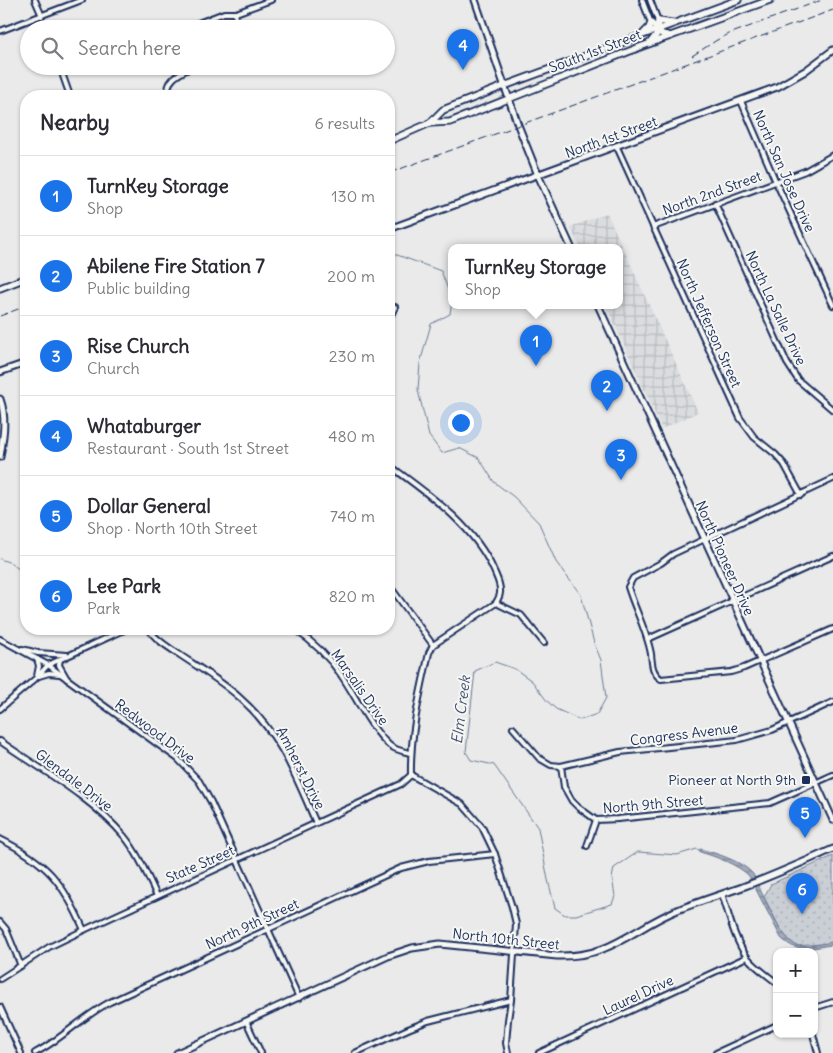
<!DOCTYPE html>
<meta charset="utf-8">
<style>
body{margin:0;font-family:Delius,sans-serif;background:#f7f7f7;color:#2b2b33}
.controls{position:absolute;right:15px;bottom:15px;display:grid;overflow:hidden;border-radius:10px;box-shadow:0 1px 4px #0004}
.controls button{width:45px;height:45px;display:grid;place-items:center;padding:0;border:0;border-bottom:1px solid #e1e1e2;background:#fff;color:#2b2b33;font:25px sans-serif}
.you{position:absolute;left:460px;top:422px;width:18px;height:18px;margin:-12px;border:4px solid #fff;border-radius:50%;background:#1a73e8;box-shadow:0 0 0 8px #1a73e833}
.badge{display:grid;place-items:center;width:32px;height:32px;border-radius:50%;background:#1a73e8;color:#fff;font-size:16px;font-weight:700}
.pin{position:absolute;translate:-50% -41px;filter:drop-shadow(0 1px 2px #0008)}
.pin::after{content:'';position:absolute;top:26px;width:18px;height:15px;background:inherit;clip-path:polygon(0 0,100% 0,50% 100%)}
.popup{position:absolute;left:448px;top:244px;width:175px;height:65px;box-sizing:border-box;display:grid;place-content:center;border-radius:10px;background:#fff;filter:drop-shadow(0 1px 4px #0005);font-size:16px;white-space:nowrap;color:#7c7c81}
.popup b{font-size:19px;color:#2b2b33}
.popup::after{content:'';position:absolute;left:50%;top:100%;margin-left:-10px;border:10px solid transparent;border-top-color:#fff}
.list{margin:0;padding:0;list-style:none}
h2{display:flex;justify-content:space-between;align-items:center;height:65px;margin:0;padding:0 20px;font-size:21px}
h2 small{font-size:16px;font-weight:400;color:#7c7c81}
.list li{display:grid;grid-template-columns:32px 1fr auto;gap:15px;align-items:center;box-sizing:border-box;height:80px;padding:0 20px;border-top:1px solid #e1e1e2}
.list b{display:block;font-size:19px;white-space:nowrap}
.list p{margin:0;font-size:16px;white-space:nowrap;color:#7c7c81}
.list em{font-size:16px;font-style:normal;color:#7c7c81}
.icon{flex:none;width:28px;height:28px;fill:none;stroke:currentColor;stroke-width:2;stroke-linecap:round;stroke-linejoin:round}
.map{position:relative;flex:none;width:833px;height:1053px;overflow:hidden}
.search{position:absolute;background:#fff;box-shadow:0 1px 4px #0004;left:20px;top:20px;width:375px;height:55px;display:flex;align-items:center;gap:12px;box-sizing:border-box;padding:0 18px;border-radius:28px;color:#7c7c81;font-size:19px}
.panel{position:absolute;background:#fff;box-shadow:0 1px 4px #0004;left:20px;top:90px;width:375px;height:545px;border-radius:20px}
.map>svg:first-child{display:block}
</style>
<div class="map">
<svg width="833" height="1053" viewBox="0 0 833 1053">
<defs>
<pattern id="industrial-grid" width="8" height="8" patternUnits="userSpaceOnUse" patternTransform="scale(1.25)"><rect width="8" height="8" fill="#dadcde"/><path d="M0 4h8M4 0v8" fill="none" stroke="#babdc1"/></pattern>
<pattern id="park-dots" width="8" height="8" patternUnits="userSpaceOnUse" patternTransform="scale(1.25)"><rect width="8" height="8" fill="#caced5"/><path d="M2 2h.1M6 6h.1" fill="none" stroke="#adb1b9" stroke-width="1.8" stroke-linecap="round"/></pattern>
<pattern id="water-rules" width="6" height="5" patternUnits="userSpaceOnUse" patternTransform="scale(1.25)"><rect width="6" height="5" fill="#a2aaba"/><path d="M0 2.5h6" fill="none" stroke="#838b9a"/></pattern>
</defs>
<rect width="100%" height="100%" fill="#e9eae9"/>
<filter id="ink" filterUnits="userSpaceOnUse"><feTurbulence type="fractalNoise" baseFrequency=".02" numOctaves="2"/><feDisplacementMap in="SourceGraphic" scale="10" xChannelSelector="R" yChannelSelector="G"/><feConvolveMatrix kernelMatrix="1 2 1 2 8 2 1 2 1" color-interpolation-filters="sRGB"/></filter>
<g filter="url(#ink)">
<path fill="url(#industrial-grid)" d="M607 213 698 412 662 429 606 305H620V247H580L570 227Z"/>
<path fill="url(#park-dots)" stroke="#727e9a" d="M833 856V943L796 946 784 936 764 897 771 884Z"/>
<path fill="url(#water-rules)" stroke="#6c7995" d="M700 849C716 853 742 861 753 874 761 890 781 941 798 946 806 948 824 943 833 942V945C809 947 801 956 781 938L749 876C739 865 714 856 700 852Z"/>
<g fill="none" stroke-linecap="round" stroke-linejoin="round">
<g stroke="#6c7995" stroke-width="1">
<path d="M389 252 441 271 452 300 450 314 431 324 420 363 418 390 429 436 442 453 459 448 479 458 494 482 514 497 539 523 556 562 581 595 594 643 601 660 606 698 597 714 580 720 556 709 547 701 532 681 515 669 495 662 475 671 466 752 471 760 494 765 538 828 548 880 555 908 565 915H576L612 904 615 896 612 878 614 868 638 852 677 855 697 849 701 851"/>
<path d="M0 559 11 563 26 575"/>
</g>
<g stroke="#1b2f5e" stroke-width="8">
<g id="street">
<path d="M35 0 42 16"/>
<path d="M642 0 651 23"/>
<path d="M650 0 658 21"/>
<path d="M183 29 211 18 224 13H236L271 0"/>
<path d="M233 29 236 13"/>
<path d="M0 31 82 0"/>
<path d="M63 76 70 96"/>
<path d="M169 96C164 79 181 73 194 66"/>
<path d="M741 101 776 182 833 305"/>
<path d="M617 147 740 418 754 437 775 454 784 464 801 495"/>
<path d="M715 203 787 363 798 380 833 410"/>
<path d="M653 227 805 171 833 155"/>
<path d="M389 319 395 307"/>
<path d="M389 465C428 494 474 525 494 571 497 578 501 585 500 593 500 597 497 600 496 603L433 645 429 653C420 694 410 733 411 775L462 804 482 827 495 854 512 907 516 924 511 1000 508 1020 506 1043 508 1053"/>
<path d="M833 479 673 554 661 563 633 578 628 587C635 610 647 631 651 654 652 664 652 673 661 679L731 672 744 668 833 629"/>
<path d="M389 585 433 645"/>
<path d="M496 603 521 615 544 643"/>
<path d="M149 629C154 638 165 645 174 651 196 666 220 680 239 697 280 733 295 775 316 823"/>
<path d="M294 629C312 641 329 657 341 675 355 695 370 728 389 745 395 750 402 751 410 753"/>
<path d="M0 639 48 665 126 629"/>
<path d="M648 639 833 556"/>
<path d="M22 649 38 653 67 655"/>
<path d="M37 659 39 666 37 676"/>
<path d="M60 659 59 665 67 679"/>
<path d="M39 676 49 673 59 674"/>
<path d="M0 709 35 679 48 665 178 759 199 781 211 802 299 998"/>
<path d="M513 728 539 758 551 765 561 766 620 752 737 740 772 730 833 702"/>
<path d="M0 741C40 769 92 798 124 836 138 853 147 875 157 896"/>
<path d="M561 766 564 787 572 801 578 807 596 820 618 819 770 803 833 775"/>
<path d="M0 839C47 862 63 882 84 930"/>
<path d="M587 846 596 820"/>
<path d="M722 894C729 915 734 939 747 957 755 967 767 975 777 983"/>
<path d="M0 922 6 929 21 966"/>
<path d="M0 979 49 947 84 930 401 784 411 775"/>
<path d="M0 1007 21 1053"/>
<path d="M814 1008 833 1002"/>
<path d="M246 1021 261 1053"/>
<path d="M813 1034 818 1053"/>
<path d="M35 1053C62 1039 83 1016 110 1002L401 868 429 861 495 854"/>
<path d="M355 1053 408 1029 428 1021 511 1000"/>
<path d="M539 1053 747 957"/>
<path d="M716 1053 777 1025"/>
</g>
</g>
<g stroke="#1b2f5e" stroke-width="9">
<g id="secondary">
<path d="M475 0 518 125 538 175 571 247"/>
<path d="M389 229 777 87 805 71 833 50"/>
<path d="M598 305 833 820"/>
<path d="M0 372 26 363"/>
<path d="M0 399C7 418 3 438 0 457"/>
<path d="M177 1053 388 956 412 948 440 944 557 956C613 958 633 927 680 909 701 901 723 894 745 886 775 875 804 862 833 849"/>
</g>
</g>
<g stroke="#1b2f5e" stroke-width="9">
<g id="primary">
<path d="M644 33 649 28 651 23 662 34 670 36"/>
<path d="M650 43 657 34 658 21 672 23"/>
<path d="M430 123 450 122 640 47 770 0"/>
<path d="M389 141 430 123 443 110 504 86 738 0"/>
<path d="M0 288 26 278"/>
</g>
</g>
<use href="#street" stroke="#f6f6f2" stroke-width="4"/>
<use href="#secondary" stroke="#f6f6f2" stroke-width="5"/>
<use href="#primary" stroke="#f6f6f2" stroke-width="5.5"/>
<g stroke="#1b2f5e" stroke-width="1" stroke-dasharray="8 4" stroke-linecap="butt">
<path d="M692 56 717 40 729 34 822 0"/>
<path d="M389 173 833 10"/>
<path d="M0 316 26 306"/>
</g>
</g>
</g>
<rect fill="#1b2f5e" stroke="#f6f6f2" stroke-width="2" x="801" y="775" width="10" height="10" rx="2.5"/>
<g text-anchor="middle" stroke-width="4" stroke-linejoin="round" paint-order="stroke">
<g font-size="14" fill="#1b2f5e" stroke="#f6f6f2">
<text transform="translate(595 51) rotate(-21)" y="5">South 1st Street</text>
<text transform="translate(611 137) rotate(-20)" y="5">North 1st Street</text>
<text transform="translate(784 171) rotate(66)" y="5">North San Jose Drive</text>
<text transform="translate(712 193) rotate(-20)" y="5">North 2nd Street</text>
<text transform="translate(776 308) rotate(65)" y="5">North La Salle Drive</text>
<text transform="translate(709 323) rotate(66)" y="5">North Jefferson Street</text>
<text transform="translate(725 558) rotate(66)" y="5">North Pioneer Drive</text>
<text transform="translate(360 687) rotate(55)" y="5">Marsalis Drive</text>
<text transform="translate(155 731) rotate(37)" y="5">Redwood Drive</text>
<text transform="translate(684 734) rotate(-7)" y="5">Congress Avenue</text>
<text transform="translate(301 768) rotate(63)" y="5">Amherst Drive</text>
<text transform="translate(74 780) rotate(37)" y="5">Glendale Drive</text>
<text transform="translate(653 804) rotate(-5)" y="5">North 9th Street</text>
<text transform="translate(200 864) rotate(-24)" y="5">State Street</text>
<text transform="translate(252 924) rotate(-25)" y="5">North 9th Street</text>
<text transform="translate(506 939) rotate(6)" y="5">North 10th Street</text>
<text transform="translate(638 995) rotate(-25)" y="5">Laurel Drive</text>
</g>
<g font-size="14" fill="#1b2f5e" stroke="#f6f6f2" text-anchor="end">
<text x="796" y="785">Pioneer at North 9th</text>
</g>
<g font-size="15" font-style="italic" fill="#44547a" stroke="#f6f6f2">
<text transform="translate(461 710) rotate(-83)" y="5">Elm Creek</text>
</g>
</g>
</svg>
<div class="controls">
<button>+</button>
<button>−</button>
</div>
<div class="you"></div>
<div class="pin badge" style="left:536px;top:366px">1</div>
<div class="popup"><b>TurnKey Storage</b>Shop</div>
<div class="pin badge" style="left:607px;top:411px">2</div>
<div class="pin badge" style="left:621px;top:480px">3</div>
<div class="pin badge" style="left:463px;top:70px">4</div>
<div class="pin badge" style="left:805px;top:838px">5</div>
<div class="pin badge" style="left:802px;top:914px">6</div>
<div class="search"><svg class="icon" aria-label="search" viewBox="0 0 24 24"><circle cx="10" cy="10" r="6"/><path d="M15 15l6 6"/></svg>Search here</div>
<section class="panel">
<h2>Nearby<small>6 results</small></h2>
<ul class="list">
<li><span class="badge">1</span><div><b>TurnKey Storage</b><p>Shop</p></div><em>130 m</em></li>
<li><span class="badge">2</span><div><b>Abilene Fire Station 7</b><p>Public building</p></div><em>200 m</em></li>
<li><span class="badge">3</span><div><b>Rise Church</b><p>Church</p></div><em>230 m</em></li>
<li><span class="badge">4</span><div><b>Whataburger</b><p>Restaurant · South 1st Street</p></div><em>480 m</em></li>
<li><span class="badge">5</span><div><b>Dollar General</b><p>Shop · North 10th Street</p></div><em>740 m</em></li>
<li><span class="badge">6</span><div><b>Lee Park</b><p>Park</p></div><em>820 m</em></li>
</ul>
</section>
</div>
